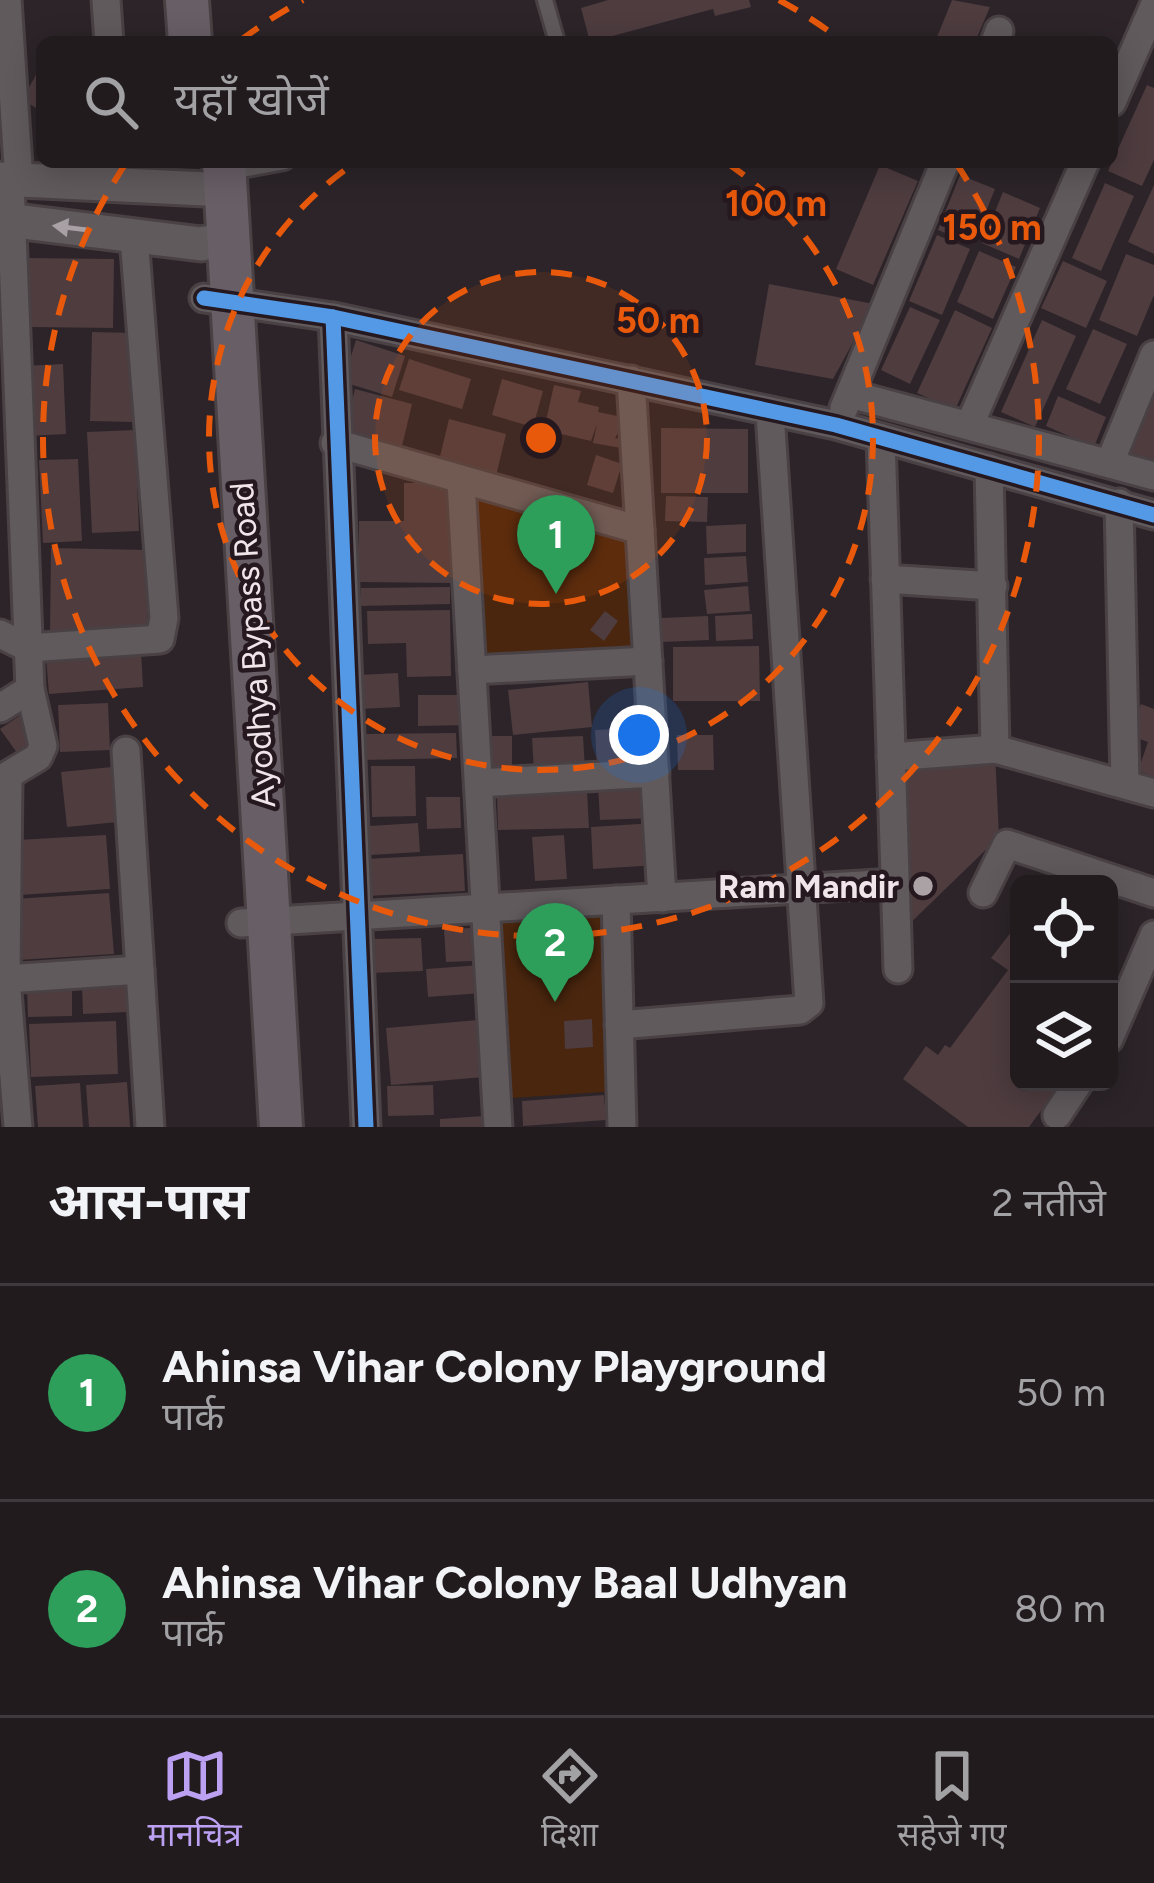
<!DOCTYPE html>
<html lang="hi">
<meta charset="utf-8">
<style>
body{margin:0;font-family:Figtree,"Noto Sans Devanagari",sans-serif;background:#2d282b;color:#f1f3f6}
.controls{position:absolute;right:36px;bottom:36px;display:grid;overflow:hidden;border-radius:18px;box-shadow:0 6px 30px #0003}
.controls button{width:108px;height:108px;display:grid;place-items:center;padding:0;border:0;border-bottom:3px solid #3e393c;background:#211b1e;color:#f1f3f6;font:60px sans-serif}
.you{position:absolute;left:639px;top:735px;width:42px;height:42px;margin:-30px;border:9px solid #fff;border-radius:50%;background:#1a73e8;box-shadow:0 0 0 18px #1a73e833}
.badge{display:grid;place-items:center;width:78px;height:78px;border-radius:50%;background:#bca0f2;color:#fff;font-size:39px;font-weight:700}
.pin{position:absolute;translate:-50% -99px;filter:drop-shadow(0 3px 6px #0008)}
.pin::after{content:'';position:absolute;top:63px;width:42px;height:36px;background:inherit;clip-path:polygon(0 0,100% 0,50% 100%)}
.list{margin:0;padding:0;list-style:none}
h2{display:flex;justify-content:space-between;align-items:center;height:156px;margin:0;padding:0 48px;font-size:51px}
h2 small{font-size:39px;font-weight:400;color:#a2a1a4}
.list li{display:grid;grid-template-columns:78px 1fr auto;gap:36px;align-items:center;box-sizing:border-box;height:216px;padding:0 48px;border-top:3px solid #3e393c}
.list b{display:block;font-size:45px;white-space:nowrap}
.list p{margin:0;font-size:39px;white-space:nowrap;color:#a2a1a4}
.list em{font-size:39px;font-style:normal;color:#a2a1a4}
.icon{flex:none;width:66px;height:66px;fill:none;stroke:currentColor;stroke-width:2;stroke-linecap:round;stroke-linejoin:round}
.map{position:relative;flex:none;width:1154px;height:1127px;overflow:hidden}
.search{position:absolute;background:#211b1e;box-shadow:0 6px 30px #0003;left:36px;right:36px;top:36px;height:132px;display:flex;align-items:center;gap:30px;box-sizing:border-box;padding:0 42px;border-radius:18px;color:#a2a1a4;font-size:45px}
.sheet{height:588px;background:#211b1e}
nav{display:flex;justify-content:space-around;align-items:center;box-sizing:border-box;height:168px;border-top:3px solid #3e393c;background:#211b1e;font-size:33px;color:#a2a1a4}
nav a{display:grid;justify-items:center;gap:6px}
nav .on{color:#bca0f2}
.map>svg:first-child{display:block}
</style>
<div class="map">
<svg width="1154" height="1127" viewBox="0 0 1154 1127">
<rect width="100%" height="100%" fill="#2c2428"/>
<g fill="#4a260e">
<path d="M464 484 640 529 645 659 475 667Z"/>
<path d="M613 902 619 1091 498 1099 489 913Z"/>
</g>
<g fill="#4e3c3f">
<path d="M608 0H749L751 7 715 16 713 9 590 42 581 8Z"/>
<path d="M952 0 990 7 975 42H935Z"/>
<path d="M42 64V111L22 100Z"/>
<path d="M1147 85 1154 88V160L1142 186 1108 171Z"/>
<path d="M880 165 918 181 873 285 836 269Z"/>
<path d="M960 175 995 189 973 244 938 230Z"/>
<path d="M1105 183 1134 196 1101 271 1072 258Z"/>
<path d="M1154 185V254L1128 242Z"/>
<path d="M1003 192 1040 208 1019 259 982 243Z"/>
<path d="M937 235 970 249 942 315 909 301Z"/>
<path d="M979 251 1016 267 993 319 957 302Z"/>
<path d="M1126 254 1154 265V295L1137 336 1099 320Z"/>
<path d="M29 258 114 259 113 328 29 327Z"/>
<path d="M1063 261 1107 281 1086 328 1041 308Z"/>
<path d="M769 284 874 304 833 379 755 365Z"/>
<path d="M910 307 940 320 910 384 881 370Z"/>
<path d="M955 310 992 328 955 410 917 393Z"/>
<path d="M1042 320 1076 336 1035 427 1001 412Z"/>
<path d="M1093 329 1127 344 1100 404 1066 389Z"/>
<path d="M92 332 135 333 133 422 90 421Z"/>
<path d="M356 340 405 356 392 397 343 382Z"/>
<path d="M409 359 471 379 462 409 399 390Z"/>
<path d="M63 364 66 434 27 436 24 366Z"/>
<path d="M502 379 543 391 533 427 492 415Z"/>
<path d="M1154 381V464L1123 449Z"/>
<path d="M554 385 581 391 578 402 599 407 598 412 627 418 615 438 623 440 621 448 593 443 597 424 591 441 544 430Z"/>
<path d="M355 389 412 404 402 446 344 432Z"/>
<path d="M1058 396 1106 417 1094 447 1046 426Z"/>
<path d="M449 419 506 434 495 480 438 465Z"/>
<path d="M661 428 748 429V493H661Z"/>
<path d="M135 430 139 531 92 533 87 432Z"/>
<path d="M596 455 622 464 613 493 587 485Z"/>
<path d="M78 459 82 541 43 543 39 460Z"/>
<path d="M404 483H451V583L359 582V521H404Z"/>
<path d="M666 496 708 497 707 522 665 521Z"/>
<path d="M746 524V552L707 554 706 526Z"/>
<path d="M51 548 148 550 147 634 50 632Z"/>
<path d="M746 556 748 582 705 585 704 558Z"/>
<path d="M748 586 750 611 707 614 704 590Z"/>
<path d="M450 587V604L361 606V588Z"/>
<path d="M450 610 451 676 407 677 406 643 368 644 367 611Z"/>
<path d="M605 611 618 621 604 641 590 630Z"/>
<path d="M752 614 753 639 716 641 715 616Z"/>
<path d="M708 616 709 640 662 642 661 618Z"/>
<path d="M759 646 760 701H673V647Z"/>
<path d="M141 650 143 687 49 694 46 657Z"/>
<path d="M398 673 400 707 359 709 357 675Z"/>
<path d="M588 682 592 727 513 735 508 690Z"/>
<path d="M418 695H470L471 725 418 726Z"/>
<path d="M108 703 110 750 60 752 58 705Z"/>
<path d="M1141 704 1154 709V777L1138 771 1148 742 1129 735Z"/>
<path d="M22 714 36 745 20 757 0 729Z"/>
<path d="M641 728 643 767 597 769 595 730Z"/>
<path d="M456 733 457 758 363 760 362 734Z"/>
<path d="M677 735H713L714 770H678Z"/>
<path d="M487 736H512V773H488Z"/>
<path d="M583 736 585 770 534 772 532 738Z"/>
<path d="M995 751 999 837 899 934 893 759Z"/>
<path d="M371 766H415L416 816 372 817Z"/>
<path d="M112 767 118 822 67 827 61 772Z"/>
<path d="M652 783 654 818 600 820 598 785Z"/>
<path d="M587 790 589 828 498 830 497 793Z"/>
<path d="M426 797H460L461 828 427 829Z"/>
<path d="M418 823 420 852 371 855 369 826Z"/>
<path d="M655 823 658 865 593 869 591 827Z"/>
<path d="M106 835 110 889 20 895 17 840Z"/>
<path d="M564 835 567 879 535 881 532 837Z"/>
<path d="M463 854 465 891 367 896 365 859Z"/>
<path d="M109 893 114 954 18 960 14 899Z"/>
<path d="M472 928 474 961 446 962 444 929Z"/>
<path d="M1012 931 1019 937V1082H1062L1029 1127H968L903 1079 926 1046 938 1055 945 1045 950 1048 1008 970 991 958Z"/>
<path d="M421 938 423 971 370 973 369 939Z"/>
<path d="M481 965 483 993 428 997 426 969Z"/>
<path d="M125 984 127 1012 83 1014 82 986Z"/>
<path d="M72 987V1016L28 1017 27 988Z"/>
<path d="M592 1019 593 1047 565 1049 564 1021Z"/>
<path d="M478 1020 484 1077 391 1085 386 1028Z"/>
<path d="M116 1021 118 1074 31 1077 29 1024Z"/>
<path d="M127 1082 130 1127H89L86 1085Z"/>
<path d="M80 1083 83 1127H38L35 1086Z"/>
<path d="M433 1085 434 1115 388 1116 387 1086Z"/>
<path d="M604 1095 606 1120 523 1126 522 1101Z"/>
<path d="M484 1116 485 1127H440V1119Z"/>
</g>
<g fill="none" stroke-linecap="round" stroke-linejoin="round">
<g stroke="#494144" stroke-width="20">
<g id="service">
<path d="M545 0 557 42"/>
<path d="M230 172 285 162"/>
</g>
</g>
<g stroke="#494144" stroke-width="33">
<g id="minor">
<path d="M7 0 19 181"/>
<path d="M106 0 109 42"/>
<path d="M995 42 999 31"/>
<path d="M1112 102 1154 6"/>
<path d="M204 298 333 317 836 425 1154 515"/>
<path d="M333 317 366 1127"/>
<path d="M631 380 662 898"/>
<path d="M850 394 1154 476"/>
<path d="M844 408 945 162"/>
<path d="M970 424 1085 162"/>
<path d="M881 438 898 969"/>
<path d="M335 443 640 530"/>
<path d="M1110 462 1154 355"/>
<path d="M989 468 995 749"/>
<path d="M461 482 498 1127"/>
<path d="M1119 503 1125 783"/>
<path d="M885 579 993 586"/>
<path d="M0 634 28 648 160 639 164 618 134 237"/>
<path d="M472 670 648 661"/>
<path d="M0 708 30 689"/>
<path d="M126 751 150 1127"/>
<path d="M891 757 995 749 1154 793"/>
<path d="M8 776 6 979 18 1127"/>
<path d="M0 780 38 757 43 746 30 689 10 181"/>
<path d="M479 783 655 773"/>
<path d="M983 893 1007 844 1154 893"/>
<path d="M616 900 622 1127"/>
<path d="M241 923 895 883"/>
<path d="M6 979 140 970"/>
<path d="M619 1025 800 1010 809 1003 770 413"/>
<path d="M1109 1039 1154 935"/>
<path d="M1057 1115 1079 1082"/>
</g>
</g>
<g stroke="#494144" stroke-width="39">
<g id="tertiary">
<path d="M0 179 226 190"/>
<path d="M0 219 201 244 226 239"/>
</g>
</g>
<g stroke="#494144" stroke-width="48">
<g id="primary">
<path d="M187 0 190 42"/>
<path d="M224 162 281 1127"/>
</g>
</g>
<use href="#service" stroke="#605a5d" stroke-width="14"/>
<use href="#minor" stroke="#605a5d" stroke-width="27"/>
<use href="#tertiary" stroke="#605a5d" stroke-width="33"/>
<use href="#primary" stroke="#685f66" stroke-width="42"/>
<g stroke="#26181f" stroke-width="22">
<g id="cycleway">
<path d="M204 298 333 317 836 425 1154 515"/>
<path d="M333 317 366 1127"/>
</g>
</g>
<use href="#cycleway" stroke="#5399e6" stroke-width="15"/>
</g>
<defs><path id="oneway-solid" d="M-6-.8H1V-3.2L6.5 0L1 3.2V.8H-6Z" transform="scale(3)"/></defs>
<use fill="#a8a0a4" href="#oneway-solid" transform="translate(71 228) rotate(-173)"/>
<circle cx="541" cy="438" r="166" fill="#e8590c" fill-opacity=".12"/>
<g fill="none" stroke="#e8590c" stroke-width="6" stroke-dasharray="21 15">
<circle cx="541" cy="438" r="166"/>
<path d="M727 163A332 332 0 1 1 355 163"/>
<path d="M241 40A498 498 0 0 1 303 0M779 0A498 498 0 0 1 841 40M956 163A498 498 0 1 1 126 163"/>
</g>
<circle fill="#aba2a6" stroke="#26181f" stroke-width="4.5" cx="923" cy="886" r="12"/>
<g text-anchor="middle" stroke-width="9" stroke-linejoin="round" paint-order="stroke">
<g font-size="33" fill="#f0e6ea" stroke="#26181f">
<text transform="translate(252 645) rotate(-94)" y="12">Ayodhya Bypass Road</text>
</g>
<g font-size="33" font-weight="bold" fill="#f0e6ea" stroke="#26181f" text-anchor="end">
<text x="899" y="898">Ram Mandir</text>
</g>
</g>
<circle cx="541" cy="438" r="18" fill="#e8590c" stroke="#26181f" stroke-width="6"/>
<g font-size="36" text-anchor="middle" font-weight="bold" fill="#e8590c" stroke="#26181f" stroke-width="9" stroke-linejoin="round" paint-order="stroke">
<text x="776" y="216">100 m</text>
<text x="992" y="240">150 m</text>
<text x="658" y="333">50 m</text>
</g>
</svg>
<div class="controls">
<button><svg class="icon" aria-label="locate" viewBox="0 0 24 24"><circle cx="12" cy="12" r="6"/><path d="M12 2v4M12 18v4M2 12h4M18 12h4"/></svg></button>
<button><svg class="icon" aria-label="layers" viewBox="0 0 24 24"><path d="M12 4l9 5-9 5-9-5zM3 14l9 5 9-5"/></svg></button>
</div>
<div class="you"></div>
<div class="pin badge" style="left:556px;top:594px;background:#2e9e5b">1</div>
<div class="pin badge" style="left:555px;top:1002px;background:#2e9e5b">2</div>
<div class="search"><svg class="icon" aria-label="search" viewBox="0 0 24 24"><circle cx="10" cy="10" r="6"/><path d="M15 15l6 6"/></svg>यहाँ खोजें</div>
</div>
<section class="sheet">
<h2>आस-पास<small>2 नतीजे</small></h2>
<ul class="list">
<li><span class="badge" style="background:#2e9e5b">1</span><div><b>Ahinsa Vihar Colony Playground</b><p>पार्क</p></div><em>50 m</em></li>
<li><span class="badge" style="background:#2e9e5b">2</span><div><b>Ahinsa Vihar Colony Baal Udhyan</b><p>पार्क</p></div><em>80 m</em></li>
</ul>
</section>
<nav>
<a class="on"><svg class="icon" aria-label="map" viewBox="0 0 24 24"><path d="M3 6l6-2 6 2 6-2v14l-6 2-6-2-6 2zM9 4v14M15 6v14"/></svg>मानचित्र</a>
<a><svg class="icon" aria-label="directions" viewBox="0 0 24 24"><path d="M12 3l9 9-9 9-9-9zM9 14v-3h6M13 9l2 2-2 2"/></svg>दिशा</a>
<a><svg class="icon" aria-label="saved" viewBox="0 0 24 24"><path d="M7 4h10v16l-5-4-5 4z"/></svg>सहेजे गए</a>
</nav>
